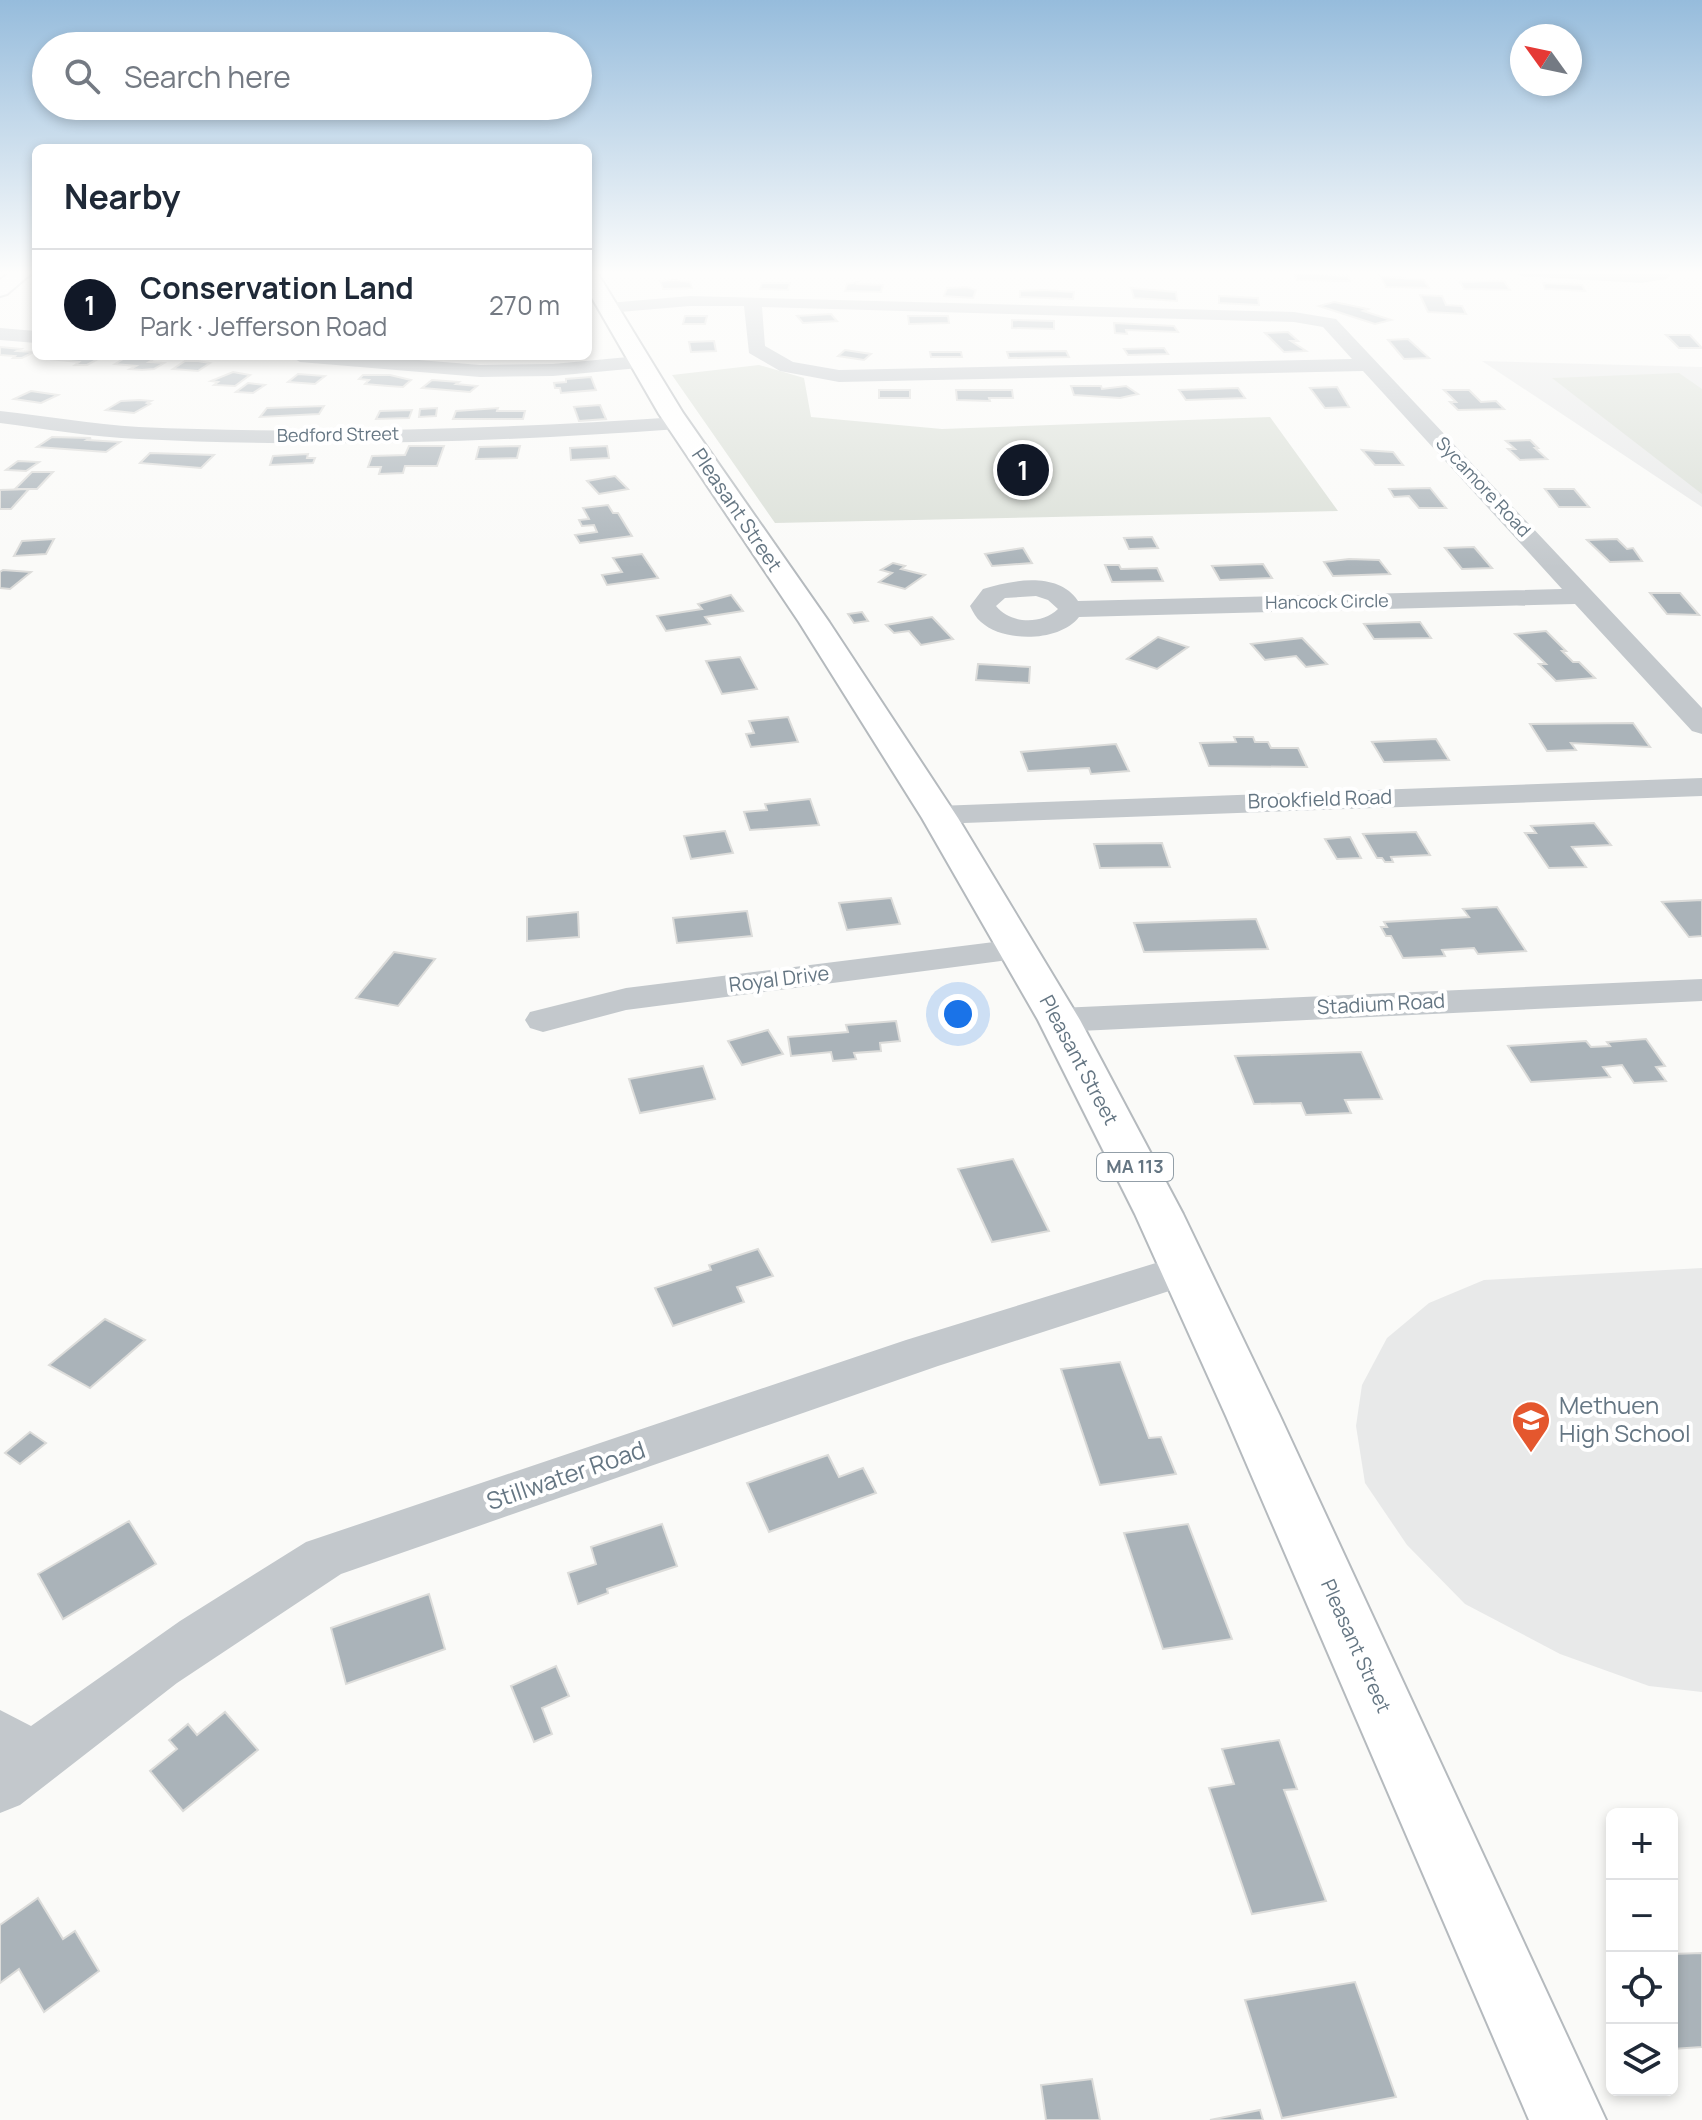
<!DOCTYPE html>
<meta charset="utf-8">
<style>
body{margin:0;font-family:Manrope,sans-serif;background:#f2f2f3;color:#1f2937}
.controls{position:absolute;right:24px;bottom:24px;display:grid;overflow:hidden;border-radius:12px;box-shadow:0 4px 12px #0003}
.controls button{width:72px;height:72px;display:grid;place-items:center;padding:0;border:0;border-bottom:2px solid #e0e1e3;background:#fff;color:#1f2937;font:40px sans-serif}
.compass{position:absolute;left:1510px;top:24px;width:72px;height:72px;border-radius:50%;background:#fff;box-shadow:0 4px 12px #0003;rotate:303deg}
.you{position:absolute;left:958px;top:1014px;width:28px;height:28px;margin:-20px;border:6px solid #fff;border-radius:50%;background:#1a73e8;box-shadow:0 0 0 12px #1a73e833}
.badge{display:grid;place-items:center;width:52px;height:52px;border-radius:50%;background:#111827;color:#fff;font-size:26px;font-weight:700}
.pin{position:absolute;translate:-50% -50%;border:4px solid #fff;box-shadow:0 2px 8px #0006}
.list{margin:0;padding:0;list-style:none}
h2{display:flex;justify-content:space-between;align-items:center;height:104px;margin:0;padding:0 32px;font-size:34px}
h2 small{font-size:26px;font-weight:400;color:#747a83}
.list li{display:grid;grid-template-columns:52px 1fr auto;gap:24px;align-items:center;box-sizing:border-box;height:112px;padding:0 32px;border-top:2px solid #e0e1e3}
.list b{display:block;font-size:30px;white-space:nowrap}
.list p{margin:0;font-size:26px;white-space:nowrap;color:#747a83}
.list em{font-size:26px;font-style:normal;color:#747a83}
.icon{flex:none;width:44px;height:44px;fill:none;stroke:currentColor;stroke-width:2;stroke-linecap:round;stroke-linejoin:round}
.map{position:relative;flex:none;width:1702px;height:2120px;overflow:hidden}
.search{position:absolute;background:#fff;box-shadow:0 4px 12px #0003;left:32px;top:32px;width:560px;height:88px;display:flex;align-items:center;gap:20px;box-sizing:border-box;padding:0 28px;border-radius:44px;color:#747a83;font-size:30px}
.panel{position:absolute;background:#fff;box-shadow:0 4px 12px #0003;left:32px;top:144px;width:560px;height:216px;border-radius:12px}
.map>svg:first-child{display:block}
</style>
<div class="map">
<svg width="1702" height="2120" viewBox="0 0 1702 2120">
<rect width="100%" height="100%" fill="#fafaf8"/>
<g fill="#e8e9e9">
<path d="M1482 361 1702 367V507Z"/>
<path d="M1702 1268V1692L1649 1686 1560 1654 1465 1604 1407 1545 1365 1483 1356 1426 1362 1385 1387 1338 1429 1303 1484 1280Z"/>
</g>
<g fill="#dadfd7">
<path d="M759 365 804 378 811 417 942 429 1270 417 1338 511 775 523 672 375Z"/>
<path d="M1679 373 1702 389V494L1552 378Z"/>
</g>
<g fill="#aab3b9" stroke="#dcdcda" stroke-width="2">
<path d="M1294 272 1348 276 1350 281 1297 280Z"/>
<path d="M1380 276 1424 280 1429 288 1386 287Z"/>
<path d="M675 280 690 282 692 288 663 289 660 281Z"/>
<path d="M1488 281H1504L1510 290 1464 289 1460 282Z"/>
<path d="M858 282 857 284 883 285 881 292 845 291 847 284Z"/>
<path d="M762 283H790L788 290 760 289Z"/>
<path d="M1543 283 1582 285 1585 291 1545 289Z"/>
<path d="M967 287 976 290 973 298 944 296 947 288Z"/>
<path d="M1131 288 1176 292 1177 301 1134 298Z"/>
<path d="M1044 290 1074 292 1073 299 1020 297V291Z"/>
<path d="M1420 295 1442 296 1446 305 1462 306 1466 314 1428 312Z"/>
<path d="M1219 296 1258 298 1259 305 1219 303Z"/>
<path d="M1334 302 1368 309 1363 311 1391 320 1375 324 1319 306Z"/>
<path d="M831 314 837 321 803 323 797 316Z"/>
<path d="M685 316H707L705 324H683Z"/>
<path d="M908 316H948L949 323 909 324Z"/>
<path d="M1012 320 1054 321V329L1012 328Z"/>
<path d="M1114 323 1174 326 1178 332 1126 330 1127 334 1115 333Z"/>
<path d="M1288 332 1298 341H1291L1306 351 1284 352 1265 333Z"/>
<path d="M1666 335H1690L1702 348H1679Z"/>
<path d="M1408 339 1429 358 1404 359 1388 340Z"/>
<path d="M714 341 716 351 691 352 689 342Z"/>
<path d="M0 347 21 349 17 351 34 352 22 358H13L15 356 0 355Z"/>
<path d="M1164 348 1168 354 1128 355 1124 349Z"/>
<path d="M845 350 871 354 864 360 838 356Z"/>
<path d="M1066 351 1069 357 1009 358 1007 352Z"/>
<path d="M930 352H961L962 357H931Z"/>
<path d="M56 356H84L100 358 87 365H75L79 362 50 359Z"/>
<path d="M128 356H143L141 358 154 359 149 362 164 363 154 369 142 370 130 369 136 366 115 364Z"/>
<path d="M185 361H198L210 363 198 371 173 369Z"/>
<path d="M233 372 250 375 235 386 214 385 218 382 211 381Z"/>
<path d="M298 374 325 376 315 384 288 382Z"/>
<path d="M363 375H390L411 380 403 387 388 386 365 384 369 380 359 379Z"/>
<path d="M591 377 596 390 561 393 560 388H555L554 383 566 382V379Z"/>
<path d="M432 380 459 382 456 384 477 386 470 392 422 388Z"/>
<path d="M248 383 265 385 253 393 236 392Z"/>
<path d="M1071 386H1101L1102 389 1126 386 1138 394 1120 398 1074 395Z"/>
<path d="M1337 387 1349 407 1325 408 1310 388Z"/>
<path d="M1238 388 1245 398 1186 400 1179 390Z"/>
<rect x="879" y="390" width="31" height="8"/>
<path d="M956 390H1012L1013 398H989L990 401 957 400Z"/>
<path d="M1444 390H1469L1481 402 1496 401 1504 409 1458 410 1450 402H1456Z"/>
<path d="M31 391 58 395 41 403 14 399Z"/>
<path d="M140 400 151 401 147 403 150 404 134 413 106 410 121 401Z"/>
<path d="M600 405 606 419 579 421 574 407Z"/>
<path d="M324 406 319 414 260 417 267 408Z"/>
<path d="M437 408 436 416 419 417 420 409Z"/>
<path d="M498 408 497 411H525L523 419H453L456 411Z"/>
<path d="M412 410 409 418 376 419 380 411Z"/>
<path d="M52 437 91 438 87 440 120 442 106 452 37 447Z"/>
<path d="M1530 440 1538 448H1535L1547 459 1520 460 1508 449H1515L1506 441Z"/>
<path d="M409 446H444L437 466H405L403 473 379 474 381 467H368L372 456 405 455Z"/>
<path d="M520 446 517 458 476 459 479 447Z"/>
<path d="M607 446 609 458 571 460 570 448Z"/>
<path d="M1362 450 1393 452 1403 465H1375Z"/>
<path d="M150 453 214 455 201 468 140 463Z"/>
<path d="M308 454 307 458H315L313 463 270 465 273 456Z"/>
<path d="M18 461 39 462 26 471 6 470Z"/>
<path d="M32 472H53L37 489H15Z"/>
<path d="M615 476 628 489 599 494 587 481Z"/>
<path d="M1430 488 1446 508H1419L1409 496 1394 497 1389 489Z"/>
<path d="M29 489 11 509H0V490Z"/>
<path d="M1545 489H1574L1589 507H1559Z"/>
<path d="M608 505 613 513H618L632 536 580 543 575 535 597 532 594 525 582 526 579 520 589 519 583 508Z"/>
<path d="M1152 537 1158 548 1129 549 1124 538Z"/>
<path d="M54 539 46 554 14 556 22 541Z"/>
<path d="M1617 539 1627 549 1633 548 1642 561 1610 562 1587 540Z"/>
<path d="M1474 547 1492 568 1462 569 1445 548Z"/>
<path d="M1023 548 1032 563 992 566 985 554Z"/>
<path d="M642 554 658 578 607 585 602 575 622 572 613 558Z"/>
<path d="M1349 559 1379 560 1390 574 1333 576 1324 562Z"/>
<path d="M893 563 905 566 901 569 925 575 905 589 879 582 892 573 881 570Z"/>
<path d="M1263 564 1272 578 1220 580 1212 566Z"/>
<path d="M1105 565H1119L1121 569 1157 568 1163 581 1112 582Z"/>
<path d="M3 570 31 572 10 589 0 588V572Z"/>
<path d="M1650 593H1680L1699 615 1667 614Z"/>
<path d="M731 595 743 611 705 617 710 624 666 631 657 616 702 609 698 604Z"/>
<path d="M862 612 868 621 854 623 848 614Z"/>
<path d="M932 617 953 639 921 645 909 631 894 633 886 625Z"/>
<path d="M1420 622 1431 638 1374 639 1364 624Z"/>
<path d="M1546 631 1566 651H1562L1573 662H1579L1595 678 1556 681 1539 664H1546L1515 634Z"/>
<path d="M1158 637 1188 647 1157 669 1127 659Z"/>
<path d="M1302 638 1327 664 1306 667 1296 656 1265 660 1251 644Z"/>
<path d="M740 657 757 689 722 694 706 661Z"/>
<path d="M978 664 1030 667 1029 683 976 680Z"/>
<path d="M788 717 798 742 751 747 746 734 754 733 749 721Z"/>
<path d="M1633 723 1650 747 1571 743 1576 750 1547 751 1530 724Z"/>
<path d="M1234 737H1253L1255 742H1268L1271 748H1298L1307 767 1209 766 1200 743 1236 742Z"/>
<path d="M1436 739 1449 760 1384 762 1372 742Z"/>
<path d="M1116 744 1129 771 1091 774 1089 768 1028 771 1021 752Z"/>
<path d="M810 799 819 825 750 830 744 812 767 810 765 804Z"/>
<path d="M1594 823 1611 845 1572 847 1586 867 1549 868 1525 833H1536L1531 826Z"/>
<path d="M725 831 733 853 691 859 684 836Z"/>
<path d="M1416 832 1430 855 1391 857 1393 862H1385L1382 858H1377L1363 834Z"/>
<path d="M1350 837 1361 858 1337 859 1325 839Z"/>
<path d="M1162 843 1170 867 1100 868 1094 844Z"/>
<path d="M891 898 900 924 847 930 839 903Z"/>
<path d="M1702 900V936L1689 937 1662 902Z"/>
<path d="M1497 907 1526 951 1478 954 1474 948 1442 950 1445 956 1403 958 1391 936H1386L1381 927H1387L1384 922 1469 917 1463 909Z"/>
<path d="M747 911 752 936 677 943 673 918Z"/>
<path d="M578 912 579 937 527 941V917Z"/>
<path d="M1256 919 1268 949 1144 952 1134 923Z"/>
<path d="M394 952 435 959 398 1006 356 998Z"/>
<path d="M896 1021 900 1041 880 1043 881 1051 854 1053 856 1059 833 1061 831 1052 791 1056 788 1037 848 1032 846 1025Z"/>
<path d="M768 1030 783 1054 742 1065 728 1041Z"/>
<path d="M1646 1039 1665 1066 1656 1067 1666 1081 1634 1083 1622 1065 1603 1067 1610 1077 1531 1082 1508 1046 1586 1041 1591 1047 1610 1046 1607 1042Z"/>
<path d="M1361 1052 1382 1099 1345 1100 1351 1113 1306 1115 1301 1103 1254 1104 1235 1056Z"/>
<path d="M703 1066 715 1099 640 1113 629 1079Z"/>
<path d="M1013 1159 1049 1231 992 1242 958 1169Z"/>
<path d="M758 1249 773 1276 737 1287 744 1302 673 1326 655 1288 711 1270 709 1265Z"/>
<path d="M105 1319 145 1340 90 1388 49 1365Z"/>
<path d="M1120 1362 1149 1438 1161 1437 1176 1474 1100 1485 1061 1369Z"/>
<path d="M30 1432 46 1443 20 1464 5 1453Z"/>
<path d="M828 1455 839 1477 863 1468 876 1493 769 1532 747 1483Z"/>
<path d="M129 1521 156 1564 63 1619 38 1574Z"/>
<path d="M662 1524 677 1566 607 1589 608 1593 578 1604 568 1573 596 1564 591 1547Z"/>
<path d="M1188 1524 1232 1639 1163 1649 1124 1533Z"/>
<path d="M429 1594 445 1649 346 1684 331 1628Z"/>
<path d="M556 1666 569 1696 542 1708 552 1734 534 1742 511 1686Z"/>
<path d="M225 1712 258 1750 183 1811 150 1771 177 1749 169 1740 188 1724 197 1735Z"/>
<path d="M1279 1740 1297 1789 1284 1790 1326 1901 1252 1914 1209 1788 1234 1784 1222 1749Z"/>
<path d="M38 1898 63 1939 75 1931 99 1971 44 2012 19 1969 0 1983V1925Z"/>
<path d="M1702 1953V2047L1672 2049V1954Z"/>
<path d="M1355 1982 1396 2097 1282 2118 1245 2000Z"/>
<path d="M1092 2079 1100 2120H1046L1041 2085Z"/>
<path d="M1260 2110 1263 2120H1210Z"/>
</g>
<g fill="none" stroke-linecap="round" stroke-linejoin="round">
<g stroke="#b5babe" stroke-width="4">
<path id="major" d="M588 271 598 274 683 413 829 622 958 818 1080 1020 1183 1214 1280 1416 1606 2120H1529L1226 1416 1135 1214 1038 1020 922 818 799 622 659 414 588 291Z"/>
</g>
<g stroke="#b4b9bd" stroke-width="4">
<path id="highway" d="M11 271H34L7 294 0 296V280Z"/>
</g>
<g fill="#c3c8cc" fill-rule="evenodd">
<path d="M1513 271H1669L1670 275 1667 279 1641 283 1521 276Z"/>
<path d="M690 296 1294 312 1336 319 1702 708V734L1692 731 1575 604 1079 617C1060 642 1004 643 981 622 976 618 973 612 970 606L983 589C1012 580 1058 571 1078 601L1562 589 1363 371 839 382 780 371 749 353 744 306H690L608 313 599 308 608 303ZM762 307 1294 322 1323 327 1352 359 839 370 793 362 765 346ZM1036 596 1048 600 1058 609C1041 625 1011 624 996 606L1005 598Z"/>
<path d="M0 328 36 331V343L0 340Z"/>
<path d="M290 356H370L480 365 553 364 639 356 649 362 639 368 553 376 480 377 300 362Z"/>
<path d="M0 411C46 416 92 424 139 427 318 435 499 429 678 417L689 423 678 429C499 442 317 448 139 439 92 437 46 429 0 423Z"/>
<path d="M1702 778V796L937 824 926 822 921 815 926 808 937 806Z"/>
<path d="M1019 939 1031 943 1037 950 1031 957 626 1010 543 1032 530 1028 525 1020 530 1012 626 988Z"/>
<path d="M1702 979V1001L1059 1032 1046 1028 1041 1020 1046 1012 1059 1008Z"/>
<path d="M1185 1254 1200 1259 1207 1270 1200 1281 938 1366 341 1574 177 1683 20 1805 0 1813V1710L31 1726 180 1621 306 1542 906 1340Z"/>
</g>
<use href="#major" fill="#fff" fill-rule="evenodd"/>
<use href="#highway" fill="#fff" fill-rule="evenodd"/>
</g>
<linearGradient id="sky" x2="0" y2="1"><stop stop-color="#96bcdc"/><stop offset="0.48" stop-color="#fdfdfc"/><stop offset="1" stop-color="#fdfdfc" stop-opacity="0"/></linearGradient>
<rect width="1702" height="568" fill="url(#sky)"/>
<defs>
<g id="school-pin" transform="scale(2)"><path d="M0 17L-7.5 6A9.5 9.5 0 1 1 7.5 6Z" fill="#e4572e" stroke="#fff"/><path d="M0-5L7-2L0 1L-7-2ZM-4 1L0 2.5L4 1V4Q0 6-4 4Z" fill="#fff"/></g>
</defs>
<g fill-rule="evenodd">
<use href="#school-pin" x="1531" y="1420"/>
</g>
<g text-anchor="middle" stroke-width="8" stroke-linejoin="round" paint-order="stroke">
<g font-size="18" fill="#657683" stroke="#fff">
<text transform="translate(338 435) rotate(-1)" y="6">Bedford Street</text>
<text transform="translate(1483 487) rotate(47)" y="6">Sycamore Road</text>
<text transform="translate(1327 602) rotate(-1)" y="6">Hancock Circle</text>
</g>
<rect fill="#fff" stroke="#939fa8" stroke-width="2" x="1097" y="1153" width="76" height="28" rx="6"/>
<g font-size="18" font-weight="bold" fill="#657683">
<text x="1135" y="1173">MA 113</text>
</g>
<g font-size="20" fill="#657683" stroke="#fff">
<text transform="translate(737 510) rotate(56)" y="7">Pleasant Street</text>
<text transform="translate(1320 799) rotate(-2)" y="7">Brookfield Road</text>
<text transform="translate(779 979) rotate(-7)" y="7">Royal Drive</text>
<text transform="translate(1381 1004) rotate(-3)" y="7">Stadium Road</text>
<text transform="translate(1079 1060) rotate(62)" y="7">Pleasant Street</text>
<text transform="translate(1356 1646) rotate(66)" y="7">Pleasant Street</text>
</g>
<g font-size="24" fill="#657683" stroke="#fff" text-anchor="start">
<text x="1559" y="1414">Methuen<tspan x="1559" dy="28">High School</tspan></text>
</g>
<g font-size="24" fill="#657683" stroke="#fff">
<text transform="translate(566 1476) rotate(-19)" y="8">Stillwater Road</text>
</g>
</g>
</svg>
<div class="controls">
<button>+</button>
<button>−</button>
<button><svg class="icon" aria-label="locate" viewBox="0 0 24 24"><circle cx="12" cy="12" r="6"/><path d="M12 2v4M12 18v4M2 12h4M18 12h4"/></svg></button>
<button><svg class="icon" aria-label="layers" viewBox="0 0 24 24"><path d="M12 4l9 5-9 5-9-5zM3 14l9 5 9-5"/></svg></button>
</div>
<svg class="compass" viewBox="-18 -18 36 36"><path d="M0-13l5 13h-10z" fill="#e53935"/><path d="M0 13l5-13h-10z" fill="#747a83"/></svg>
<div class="you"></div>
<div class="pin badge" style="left:1023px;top:470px">1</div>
<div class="search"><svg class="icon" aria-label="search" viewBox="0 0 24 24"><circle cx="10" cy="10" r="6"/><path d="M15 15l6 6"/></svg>Search here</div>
<section class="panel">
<h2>Nearby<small></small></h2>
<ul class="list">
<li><span class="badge">1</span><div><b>Conservation Land</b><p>Park · Jefferson Road</p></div><em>270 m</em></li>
</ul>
</section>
</div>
